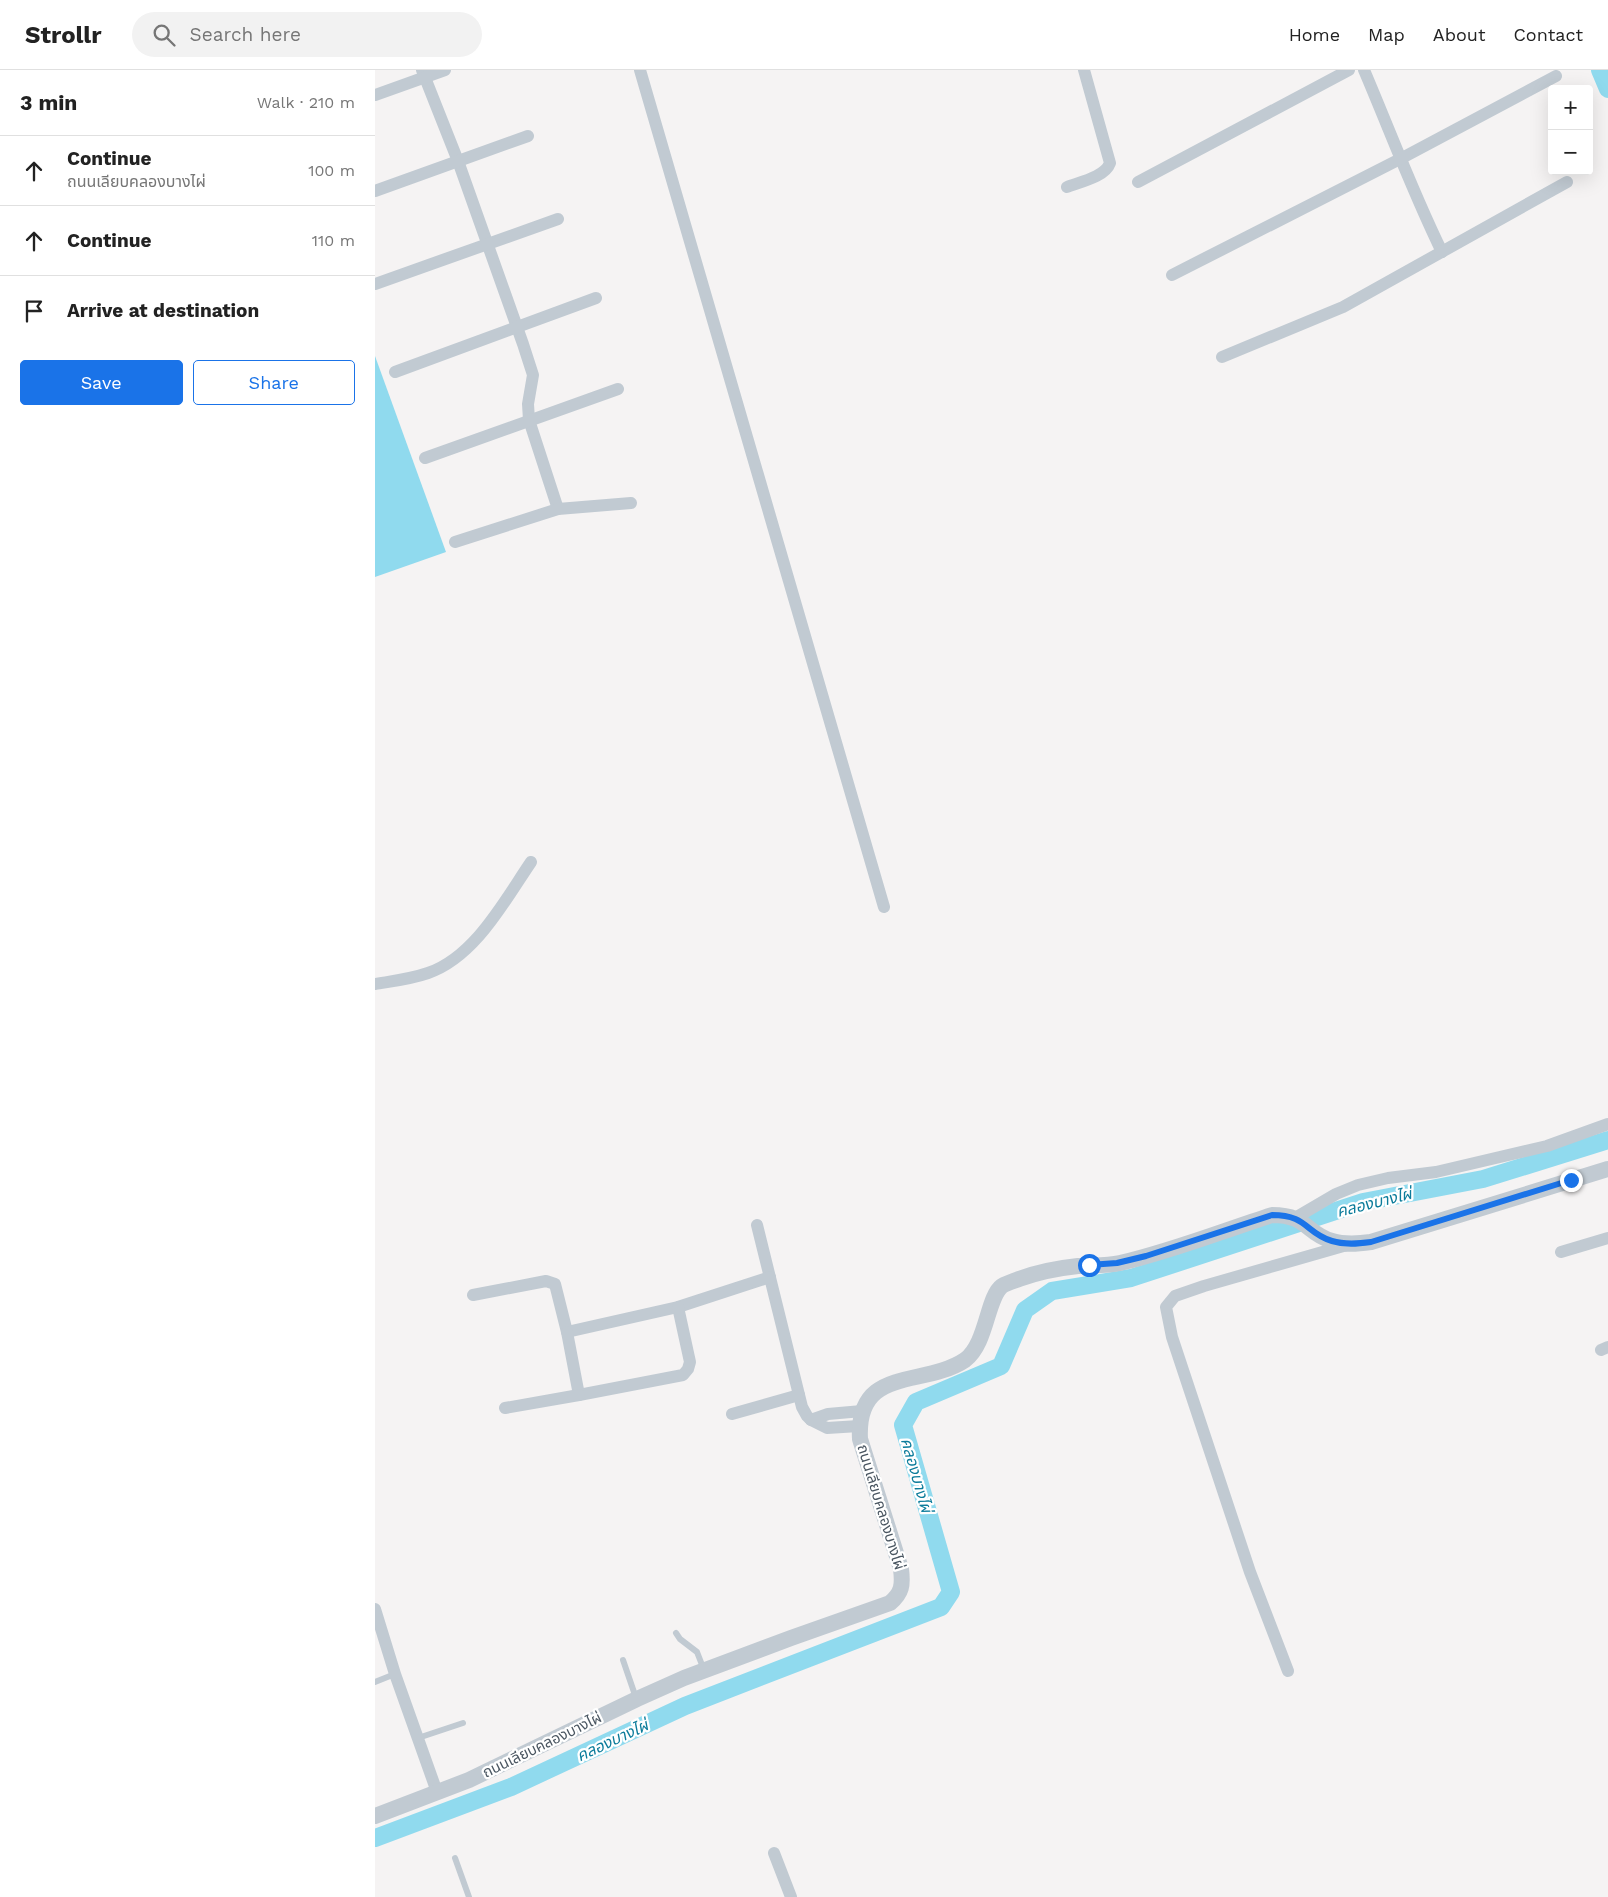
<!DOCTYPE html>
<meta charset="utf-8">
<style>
body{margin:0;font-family:"Work Sans","Noto Sans Thai",sans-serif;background:#f2f2f2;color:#222}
.controls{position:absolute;right:15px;top:15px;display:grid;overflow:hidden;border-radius:5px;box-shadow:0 5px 20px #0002}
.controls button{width:45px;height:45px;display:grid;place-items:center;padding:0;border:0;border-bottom:1px solid #e0e0e0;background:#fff;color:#222;font:25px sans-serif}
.stop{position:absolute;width:15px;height:15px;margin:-11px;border:4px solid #1a73e8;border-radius:50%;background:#fff}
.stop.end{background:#1a73e8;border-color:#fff;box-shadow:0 1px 5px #0008}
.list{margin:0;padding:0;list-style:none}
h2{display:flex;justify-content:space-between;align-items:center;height:65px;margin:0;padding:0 20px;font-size:21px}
h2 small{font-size:16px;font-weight:400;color:#767676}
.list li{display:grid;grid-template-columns:32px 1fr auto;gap:15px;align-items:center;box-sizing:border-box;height:70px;padding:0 20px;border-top:1px solid #e0e0e0}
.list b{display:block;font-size:19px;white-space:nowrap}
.list p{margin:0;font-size:16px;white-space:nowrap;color:#767676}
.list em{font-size:16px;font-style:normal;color:#767676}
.actions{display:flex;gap:10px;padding:15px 20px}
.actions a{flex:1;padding:11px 0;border:1px solid #1a73e8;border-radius:5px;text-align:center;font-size:18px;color:#1a73e8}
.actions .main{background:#1a73e8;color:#fff}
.icon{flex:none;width:28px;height:28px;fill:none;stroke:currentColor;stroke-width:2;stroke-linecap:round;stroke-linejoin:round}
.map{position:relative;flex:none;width:1233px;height:1827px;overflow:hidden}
header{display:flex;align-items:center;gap:30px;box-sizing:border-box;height:70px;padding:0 25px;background:#fff;border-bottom:1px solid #e0e0e0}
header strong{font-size:24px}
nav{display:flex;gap:28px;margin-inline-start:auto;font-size:18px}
.search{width:350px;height:45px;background:#f2f2f2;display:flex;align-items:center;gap:12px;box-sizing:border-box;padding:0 18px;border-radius:28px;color:#767676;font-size:19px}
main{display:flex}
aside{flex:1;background:#fff}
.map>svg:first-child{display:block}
</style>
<header>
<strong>Strollr</strong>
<div class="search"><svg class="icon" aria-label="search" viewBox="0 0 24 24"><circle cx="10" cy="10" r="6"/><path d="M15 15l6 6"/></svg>Search here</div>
<nav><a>Home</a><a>Map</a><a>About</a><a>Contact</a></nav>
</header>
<main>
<aside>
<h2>3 min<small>Walk · 210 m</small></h2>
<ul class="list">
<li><svg class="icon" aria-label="ahead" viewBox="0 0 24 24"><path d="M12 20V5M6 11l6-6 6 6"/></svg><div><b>Continue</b><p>ถนนเลียบคลองบางไผ่</p></div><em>100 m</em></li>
<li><svg class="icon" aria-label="ahead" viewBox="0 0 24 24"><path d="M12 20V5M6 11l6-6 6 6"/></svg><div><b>Continue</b></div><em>110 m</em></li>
<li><svg class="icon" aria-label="arrive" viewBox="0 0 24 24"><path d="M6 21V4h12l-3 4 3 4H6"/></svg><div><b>Arrive at destination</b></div></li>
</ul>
<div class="actions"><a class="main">Save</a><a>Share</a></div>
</aside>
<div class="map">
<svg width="1233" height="1827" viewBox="0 0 1233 1827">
<rect width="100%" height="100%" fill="#f5f3f3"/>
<path fill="#90daee" d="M0 286 71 482 0 507Z"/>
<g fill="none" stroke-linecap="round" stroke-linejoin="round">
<g stroke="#90daee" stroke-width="18">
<path d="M1225 0 1233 19"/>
<path d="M0 1768 136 1717 310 1636 566 1537 576 1522 528 1355 541 1332 626 1296 650 1240 677 1221 756 1208 988 1132 1108 1109 1233 1070"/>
</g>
<g stroke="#c1cad2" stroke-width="6">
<path d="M301 1563 305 1569 322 1582 329 1600"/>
<path d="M248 1590 261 1628"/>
<path d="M0 1612 20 1604"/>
<path d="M43 1668 88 1653"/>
<path d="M80 1788 94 1827"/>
</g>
<g stroke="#c1cad2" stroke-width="12">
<path d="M47 0 83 91 148 274 158 305 153 334 154 350 183 439"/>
<path d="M265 0 509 837"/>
<path d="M989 0C1015 61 1038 123 1067 182"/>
<path d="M0 25 70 0"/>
<path d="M763 112 974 0"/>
<path d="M692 117C705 112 730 107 735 93L709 0"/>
<path d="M0 121 153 66"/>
<path d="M797 205 1027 88 1181 6"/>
<path d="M0 214 183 149"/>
<path d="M847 287 968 237 1192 112"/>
<path d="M20 302 221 228"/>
<path d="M50 388 243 319"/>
<path d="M80 472 183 439 256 433"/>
<path d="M0 914C18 911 36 909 53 903 100 887 130 830 156 792"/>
<path d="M920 1148 961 1124 983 1115 1013 1108 1061 1102 1172 1076 1233 1054"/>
<path d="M382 1155 427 1337 432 1346 436 1350"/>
<path d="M1186 1182 1233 1168"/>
<path d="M98 1225 171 1211 180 1214 192 1262 303 1237 395 1207"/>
<path d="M192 1262 204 1325 308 1305 313 1299 315 1292 303 1237"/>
<path d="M1226 1280 1233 1277"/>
<path d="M130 1338 204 1325"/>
<path d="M357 1344 424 1325"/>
<path d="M484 1356 452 1358 436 1350 453 1344 487 1341"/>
<path d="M0 1539 20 1604 62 1722"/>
<path d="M913 1601 875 1502 797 1267 791 1237 800 1226 829 1216 972 1175"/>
<path d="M399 1783 416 1827"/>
</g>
<path stroke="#c1cad2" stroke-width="16" d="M0 1746 94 1710 262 1629 309 1608 416 1568 515 1533C527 1523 528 1515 526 1499L485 1369C481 1295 548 1318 590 1290 612 1274 612 1227 627 1216 632 1213 639 1211 644 1209 663 1202 684 1198 703 1196 717 1195 732 1196 745 1193 797 1181 847 1161 897 1145 933 1145 930 1163 957 1171 970 1175 982 1174 996 1172L1233 1099"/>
</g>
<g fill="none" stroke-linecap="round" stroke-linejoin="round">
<path stroke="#1a73e8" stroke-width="6" d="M714 1195 742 1193 771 1186 897 1145C933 1145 930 1163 957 1171 970 1175 982 1174 996 1172L1196 1110"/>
</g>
<g text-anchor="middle" stroke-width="4.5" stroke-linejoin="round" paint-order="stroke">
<g font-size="15" fill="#4a5661" stroke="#fff">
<text transform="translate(506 1437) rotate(73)" y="5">ถนนเลียบคลองบางไผ่</text>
<text transform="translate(167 1675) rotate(-26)" y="5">ถนนเลียบคลองบางไผ่</text>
</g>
<g font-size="16" font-style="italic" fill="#0c7c9b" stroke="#fff">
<text transform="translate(999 1132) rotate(-14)" y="6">คลองบางไผ่</text>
<text transform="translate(542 1405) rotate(74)" y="6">คลองบางไผ่</text>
<text transform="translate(237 1670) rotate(-25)" y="6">คลองบางไผ่</text>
</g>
</g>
</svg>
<div class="controls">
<button>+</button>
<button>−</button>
</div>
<div class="stop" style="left:714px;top:1195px"></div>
<div class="stop end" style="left:1196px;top:1110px"></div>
</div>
</main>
